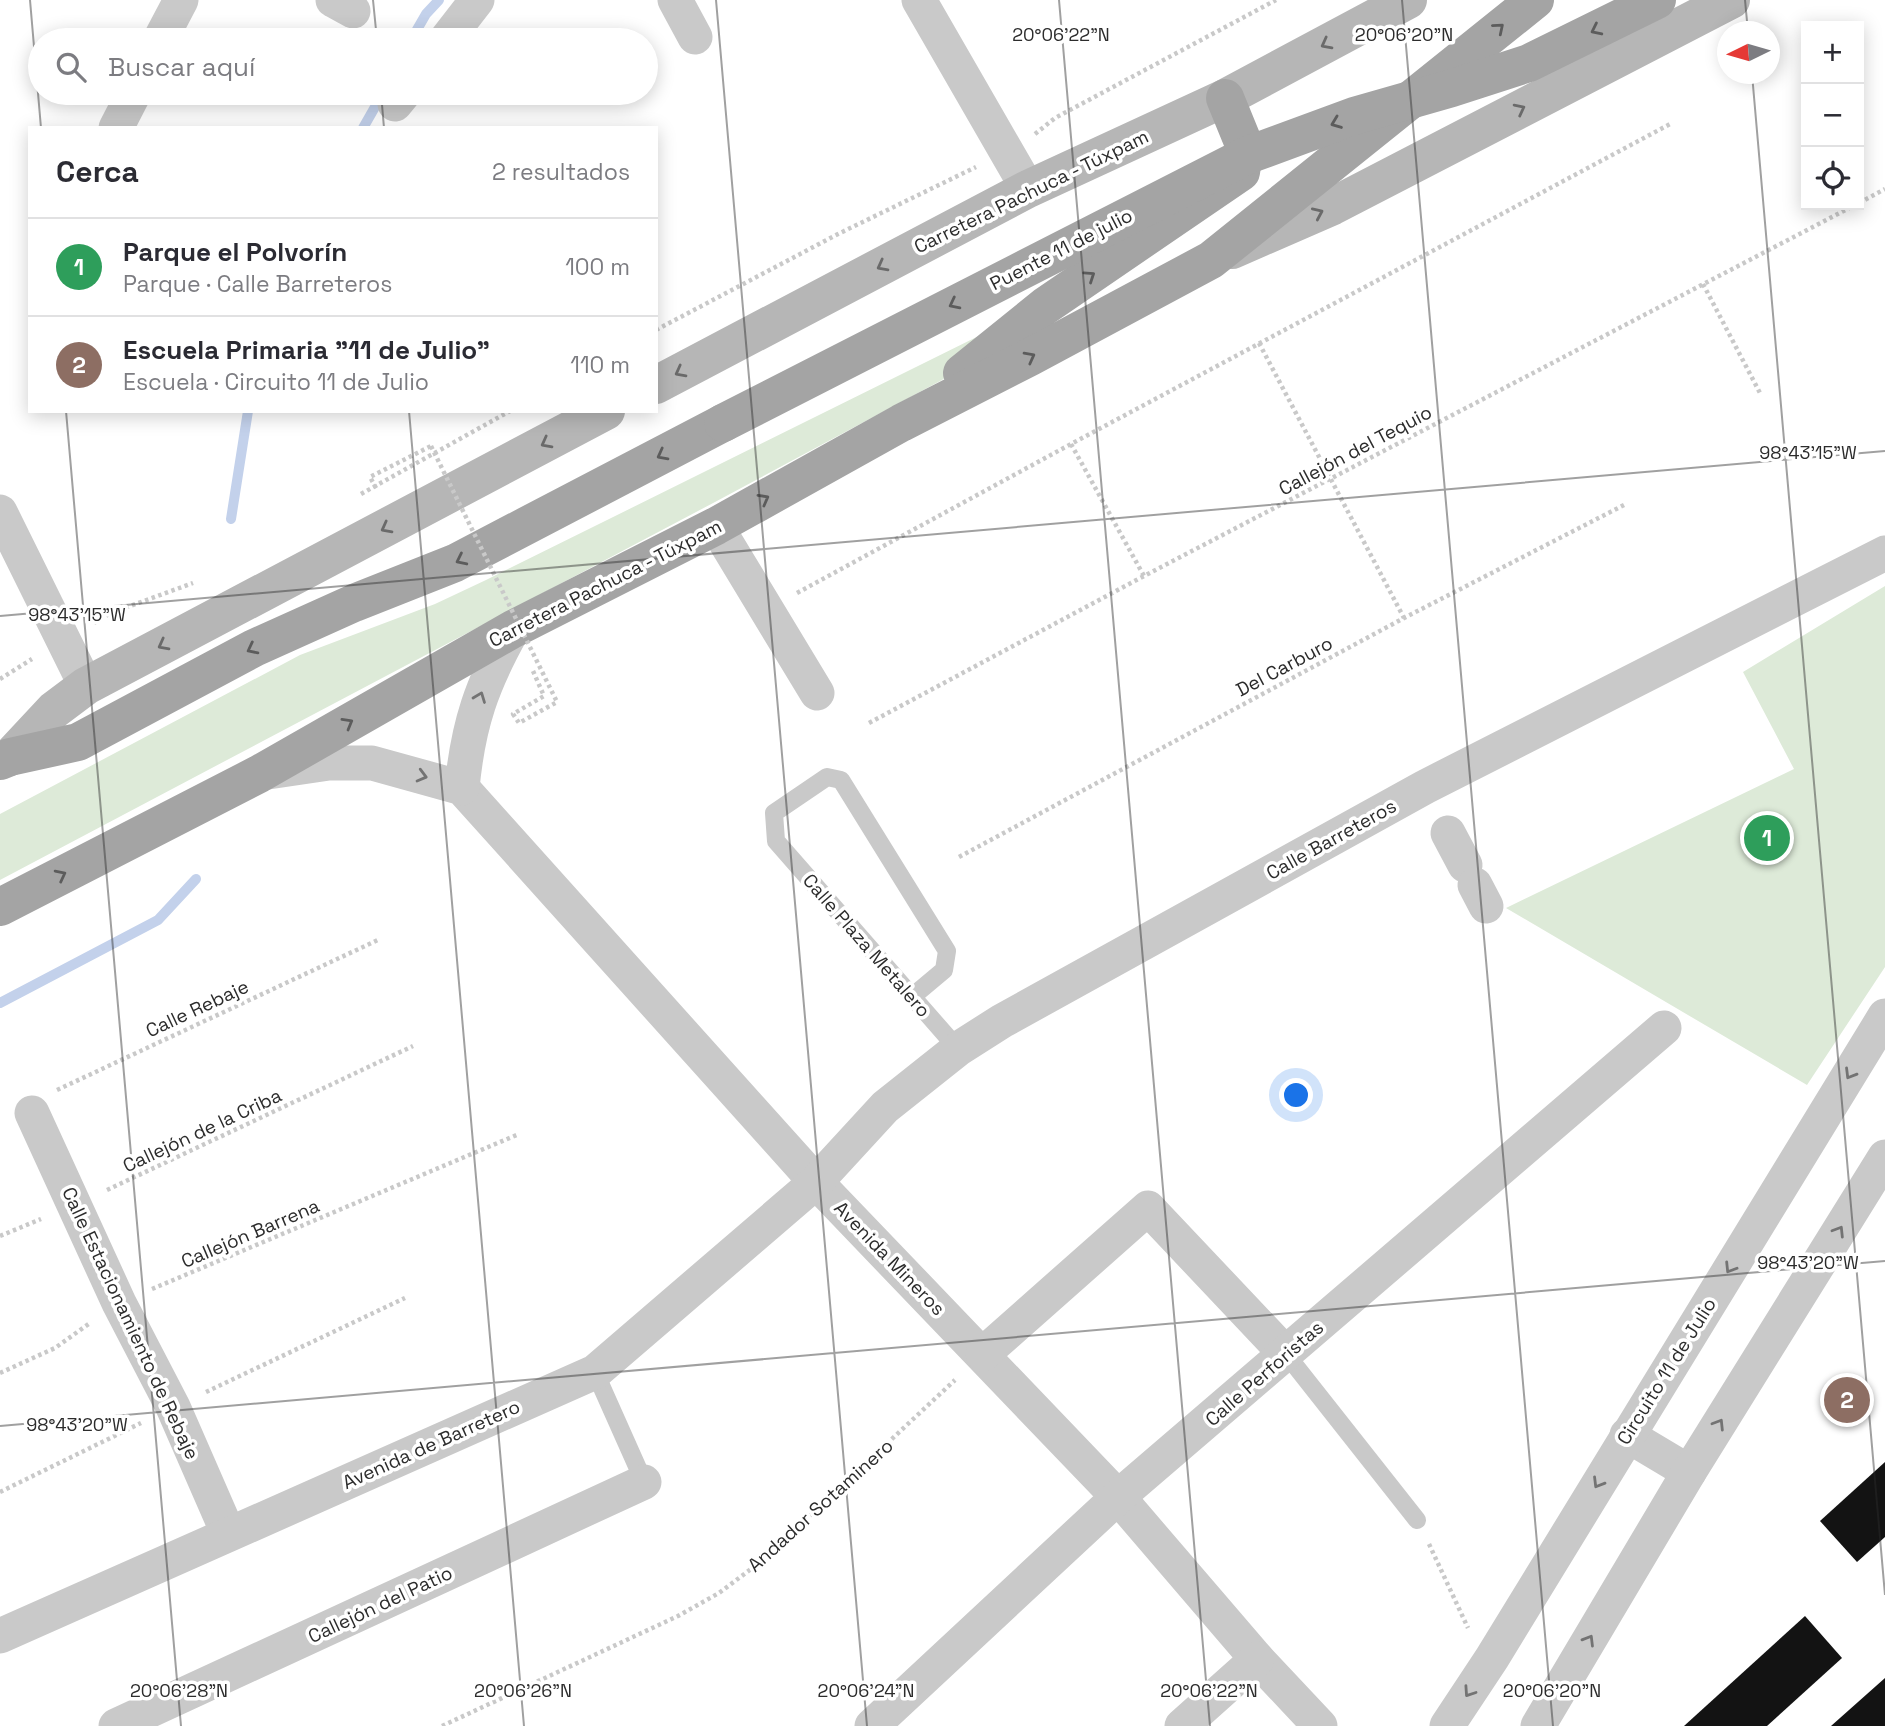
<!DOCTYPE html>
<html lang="es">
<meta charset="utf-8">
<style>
body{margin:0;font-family:"Space Grotesk",sans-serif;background:#f7f7f7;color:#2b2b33}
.controls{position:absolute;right:21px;top:21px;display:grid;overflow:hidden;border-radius:0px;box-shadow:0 4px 18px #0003}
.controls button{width:63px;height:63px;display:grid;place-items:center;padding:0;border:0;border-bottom:2px solid #e1e1e2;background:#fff;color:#2b2b33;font:35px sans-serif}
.compass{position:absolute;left:1717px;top:21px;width:63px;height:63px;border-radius:50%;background:#fff;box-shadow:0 4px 18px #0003;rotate:265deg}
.you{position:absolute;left:1297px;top:1096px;width:24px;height:24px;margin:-18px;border:5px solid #fff;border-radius:50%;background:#1a73e8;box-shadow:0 0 0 10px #1a73e833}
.badge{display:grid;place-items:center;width:46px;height:46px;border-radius:50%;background:#2563eb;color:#fff;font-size:23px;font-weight:700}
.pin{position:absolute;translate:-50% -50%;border:4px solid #fff;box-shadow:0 2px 7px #0006}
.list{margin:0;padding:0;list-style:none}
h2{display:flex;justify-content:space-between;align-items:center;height:91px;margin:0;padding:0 28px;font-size:30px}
h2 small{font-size:23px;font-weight:400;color:#7c7c81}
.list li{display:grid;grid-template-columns:46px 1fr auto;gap:21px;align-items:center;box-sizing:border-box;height:98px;padding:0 28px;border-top:2px solid #e1e1e2}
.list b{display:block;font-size:26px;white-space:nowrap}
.list p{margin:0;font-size:23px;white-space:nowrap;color:#7c7c81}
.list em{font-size:23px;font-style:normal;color:#7c7c81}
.icon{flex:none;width:38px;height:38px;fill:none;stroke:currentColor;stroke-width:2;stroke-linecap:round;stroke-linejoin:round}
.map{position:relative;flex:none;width:1885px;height:1726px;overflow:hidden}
.search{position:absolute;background:#fff;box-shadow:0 4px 18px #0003;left:28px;top:28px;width:630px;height:77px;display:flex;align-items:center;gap:18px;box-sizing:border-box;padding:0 24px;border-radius:38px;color:#7c7c81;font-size:26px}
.panel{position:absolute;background:#fff;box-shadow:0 4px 18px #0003;left:28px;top:126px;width:630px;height:287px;border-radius:0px}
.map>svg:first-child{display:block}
</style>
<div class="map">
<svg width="1885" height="1726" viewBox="0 0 1885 1726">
<rect width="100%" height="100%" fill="#fff"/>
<g fill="#ddead8">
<path d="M1031 310 942 380 715 502 0 880V814L300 655 435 604 486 580Z"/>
<path d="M1885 586V967L1807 1085 1506 908 1794 769 1743 672Z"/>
</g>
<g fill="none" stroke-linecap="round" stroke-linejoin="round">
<g stroke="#c3d1eb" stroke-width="10">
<path d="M411 40 426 14 439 0"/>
<path d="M363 128 383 93"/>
<path d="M231 519 248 411"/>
<path d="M0 1003 158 920 196 879"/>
</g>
</g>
<g fill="#131313">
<path d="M1885 1462V1537L1857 1562 1820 1521Z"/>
<path d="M1805 1616 1842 1658 1767 1726H1684Z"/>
<path d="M1885 1678V1726H1831Z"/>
</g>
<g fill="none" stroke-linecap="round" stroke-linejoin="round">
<g stroke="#c9c9c9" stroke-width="4.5" stroke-dasharray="3.5 3.5" stroke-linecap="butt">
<path d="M1035 134 1055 118 1276 0"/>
<path d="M1859 203 1885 189"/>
<path d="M1703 284 1760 393"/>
<path d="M656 330 838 234 976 167"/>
<path d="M1259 343 1404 618"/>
<path d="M1071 444 1144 576"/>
<path d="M376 488 370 477 431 446"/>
<path d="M361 494 510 411"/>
<path d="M797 593 1071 444 1672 123"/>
<path d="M94 623 111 613 193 583"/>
<path d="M533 671 544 696 513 714 519 723 557 702"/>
<path d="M0 679 32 659"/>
<path d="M869 723 1144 576 1855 205"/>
<path d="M959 857 1404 618 1624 505"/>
<path d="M57 1090 380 939"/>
<path d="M107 1190 413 1046"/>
<path d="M0 1236 41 1219"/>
<path d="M152 1289 519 1134"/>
<path d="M0 1373 55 1348 90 1323"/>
<path d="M206 1392 405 1298"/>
<path d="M0 1492 141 1423"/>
<path d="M1429 1544 1468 1628"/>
<path d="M442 1726 678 1616 719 1593 759 1563 955 1380"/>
</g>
<g stroke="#c9c9c9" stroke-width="18">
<path d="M913 996 944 970 947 951 841 780 827 777 774 813 776 841 958 1049"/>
<path d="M1286 1354 1417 1520"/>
<path d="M595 1372 644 1482"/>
</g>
<g stroke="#c9c9c9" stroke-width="35">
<path d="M333 0 353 11"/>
<path d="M675 0 695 37"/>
<path d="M919 0 1028 189"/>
<path d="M160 40 181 0"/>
<path d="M446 40 477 0"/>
<path d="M395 104 404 93"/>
<path d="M116 128 134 93"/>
<path d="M0 512 86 686"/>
<path d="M716 526 817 693"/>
<path d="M268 772 329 763H372L462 788 816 1182 1118 1497 1257 1659 1320 1726"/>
<path d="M462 788C468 724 482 684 513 629"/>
<path d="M1448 833 1465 865"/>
<path d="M1475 885 1486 906"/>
<path d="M32 1113 119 1303 173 1407 228 1533"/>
<path d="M983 1354 1148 1208 1286 1354"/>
<path d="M1627 1435 1689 1472"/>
<path d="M0 1636 595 1372 816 1182 885 1107 958 1049 1002 1021 1425 787 1885 553"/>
<path d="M116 1726 644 1482"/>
<path d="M872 1726 1118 1497 1664 1028"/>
<path d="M1182 1726 1257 1659"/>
<path d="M1447 1726 1492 1658 1885 1016"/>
<path d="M1538 1726 1689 1472 1885 1157"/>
</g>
<g stroke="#b6b6b6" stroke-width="38">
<path d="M1232 250 1333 206 1731 0"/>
<path d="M656 385 1028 189 1225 98 1408 0"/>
<path d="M10 757 54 710 86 686 606 411"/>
</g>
<g stroke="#a4a4a4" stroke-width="38">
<path d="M962 373 1045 306 1241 172 1245 147 1225 98"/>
<path d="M0 761 10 757 78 742 254 648 354 603 455 563 723 423"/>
<path d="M0 907 259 774 513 629 716 526 901 423 1030 357 1211 260 1535 0"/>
</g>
<path stroke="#c9c9c9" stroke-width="4.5" stroke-dasharray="3.5 3.5" stroke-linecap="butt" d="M431 446 557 702"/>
<path stroke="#a4a4a4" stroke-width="38" d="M723 423 1248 155 1354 116 1452 88 1529 63 1657 0"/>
</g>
<defs><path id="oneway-chevron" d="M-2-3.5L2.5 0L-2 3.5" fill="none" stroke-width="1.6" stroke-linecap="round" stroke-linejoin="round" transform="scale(1.75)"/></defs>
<g stroke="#5c5c5c">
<use href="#oneway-chevron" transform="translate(1499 28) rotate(-40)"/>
<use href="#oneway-chevron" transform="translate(1596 30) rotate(154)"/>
<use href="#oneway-chevron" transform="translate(1336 123) rotate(159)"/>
<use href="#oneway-chevron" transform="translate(1090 276) rotate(-34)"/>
<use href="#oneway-chevron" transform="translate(954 304) rotate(153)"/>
<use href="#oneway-chevron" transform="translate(1030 357) rotate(-28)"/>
<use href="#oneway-chevron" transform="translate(662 455) rotate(152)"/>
<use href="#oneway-chevron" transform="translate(764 499) rotate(-29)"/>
<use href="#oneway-chevron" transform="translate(461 560) rotate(154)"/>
<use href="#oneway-chevron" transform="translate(252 649) rotate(153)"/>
<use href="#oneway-chevron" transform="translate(348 723) rotate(-30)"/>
<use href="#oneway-chevron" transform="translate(61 875) rotate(-27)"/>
</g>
<g stroke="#6a6a6a">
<use href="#oneway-chevron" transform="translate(1326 44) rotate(152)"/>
<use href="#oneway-chevron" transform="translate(1520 109) rotate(-27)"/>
<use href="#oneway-chevron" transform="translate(1318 213) rotate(-24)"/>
<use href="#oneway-chevron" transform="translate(882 266) rotate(152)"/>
<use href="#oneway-chevron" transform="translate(680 372) rotate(152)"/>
<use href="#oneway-chevron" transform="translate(546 443) rotate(152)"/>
<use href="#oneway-chevron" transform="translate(386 528) rotate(152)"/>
<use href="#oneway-chevron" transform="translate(163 645) rotate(152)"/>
</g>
<g stroke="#737373">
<use href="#oneway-chevron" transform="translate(480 697) rotate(-69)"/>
<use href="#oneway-chevron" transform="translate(422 776) rotate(15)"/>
<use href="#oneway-chevron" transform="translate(1850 1074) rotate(121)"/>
<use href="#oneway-chevron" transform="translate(1839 1231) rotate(-58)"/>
<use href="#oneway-chevron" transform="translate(1730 1268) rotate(122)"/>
<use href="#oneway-chevron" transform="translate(1719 1424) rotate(-58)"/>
<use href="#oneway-chevron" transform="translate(1598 1483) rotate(121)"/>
<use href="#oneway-chevron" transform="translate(1589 1640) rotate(-59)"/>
<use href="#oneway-chevron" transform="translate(1469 1692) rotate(124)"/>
</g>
<path fill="none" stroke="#2c2c2c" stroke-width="2" stroke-opacity="0.45" d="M30 0 41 128M373 0 377 40M716 0 867 1726M1059 0 1210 1726M1402 0 1553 1726M1745 0 1748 32M1752 74 1885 1595M381 93 384 128M66 411 181 1726M409 411 524 1726M0 616 1885 451M0 1426 1885 1261"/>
<g text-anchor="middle" stroke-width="7" stroke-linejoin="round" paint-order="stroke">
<g font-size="19" fill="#2c2c2c" stroke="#fff">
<text transform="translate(1031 191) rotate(-26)" y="7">Carretera Pachuca - Túxpam</text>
<text transform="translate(1061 249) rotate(-27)" y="7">Puente 11 de julio</text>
<text transform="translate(1355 450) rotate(-28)" y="7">Callejón del Tequio</text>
<text transform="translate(605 583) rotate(-27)" y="7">Carretera Pachuca - Túxpam</text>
<text transform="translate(1284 666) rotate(-28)" y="7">Del Carburo</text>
<text transform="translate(1331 839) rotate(-29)" y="7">Calle Barreteros</text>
<text transform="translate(867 945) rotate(49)" y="7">Calle Plaza Metalero</text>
<text transform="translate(197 1008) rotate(-25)" y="7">Calle Rebaje</text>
<text transform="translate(202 1130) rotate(-25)" y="7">Callejón de la Criba</text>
<text transform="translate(250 1233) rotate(-23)" y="7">Callejón Barrena</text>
<text transform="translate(890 1258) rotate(46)" y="7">Avenida Mineros</text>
<text transform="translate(131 1323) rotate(65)" y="7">Calle Estacionamiento de Rebaje</text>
<text transform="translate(1666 1371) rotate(-58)" y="7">Circuito 11 de Julio</text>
<text transform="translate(1264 1373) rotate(-41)" y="7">Calle Perforistas</text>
<text transform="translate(431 1444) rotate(-24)" y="7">Avenida de Barretero</text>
<text transform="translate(820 1505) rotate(-42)" y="7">Andador Sotaminero</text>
<text transform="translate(380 1604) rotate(-25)" y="7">Callejón del Patio</text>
</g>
</g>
<g font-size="18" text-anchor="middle" fill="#2c2c2c" stroke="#fff" stroke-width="7" stroke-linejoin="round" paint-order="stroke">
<text x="1061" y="41">20°06'22"N</text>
<text x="1404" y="41">20°06'20"N</text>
<text x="1808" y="459">98°43'15"W</text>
<text x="77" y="621">98°43'15"W</text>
<text x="1808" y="1269">98°43'20"W</text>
<text x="77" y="1431">98°43'20"W</text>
<text x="179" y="1697">20°06'28"N</text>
<text x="523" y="1697">20°06'26"N</text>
<text x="866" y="1697">20°06'24"N</text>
<text x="1209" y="1697">20°06'22"N</text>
<text x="1552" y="1697">20°06'20"N</text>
</g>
</svg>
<div class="controls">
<button>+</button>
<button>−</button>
<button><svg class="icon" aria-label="locate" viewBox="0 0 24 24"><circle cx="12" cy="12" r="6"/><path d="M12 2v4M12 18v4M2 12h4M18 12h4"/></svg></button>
</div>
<svg class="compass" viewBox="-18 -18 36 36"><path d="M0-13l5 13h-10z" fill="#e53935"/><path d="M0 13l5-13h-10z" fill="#7c7c81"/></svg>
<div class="you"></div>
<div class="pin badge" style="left:1767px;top:838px;background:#2e9e5b">1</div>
<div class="pin badge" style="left:1847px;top:1400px;background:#8d6e63">2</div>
<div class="search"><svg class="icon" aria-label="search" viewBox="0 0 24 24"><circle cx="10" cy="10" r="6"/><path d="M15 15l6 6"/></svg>Buscar aquí</div>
<section class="panel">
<h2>Cerca<small>2 resultados</small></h2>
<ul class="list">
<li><span class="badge" style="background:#2e9e5b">1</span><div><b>Parque el Polvorín</b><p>Parque · Calle Barreteros</p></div><em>100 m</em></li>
<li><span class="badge" style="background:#8d6e63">2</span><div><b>Escuela Primaria &quot;11 de Julio&quot;</b><p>Escuela · Circuito 11 de Julio</p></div><em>110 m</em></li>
</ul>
</section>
</div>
